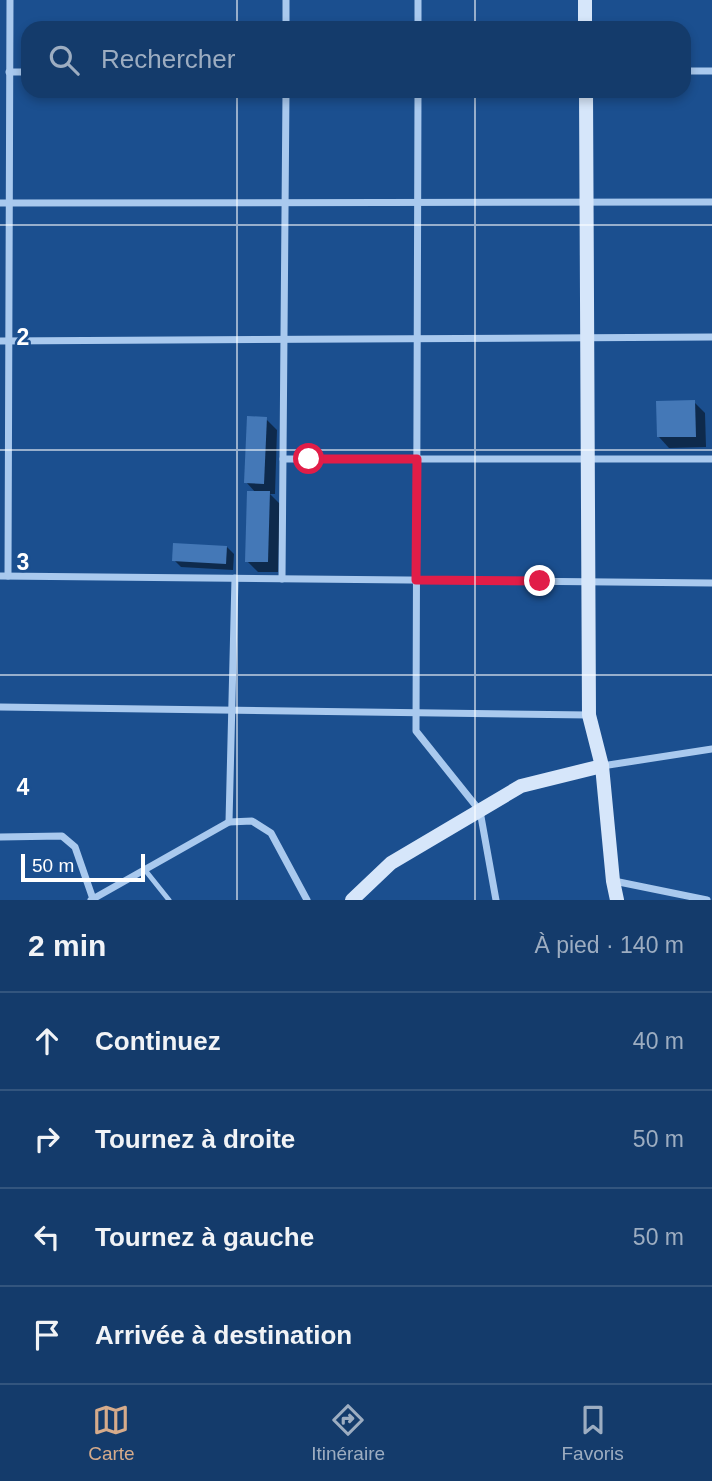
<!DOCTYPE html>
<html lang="fr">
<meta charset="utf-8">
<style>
body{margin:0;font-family:Arial,sans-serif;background:#214673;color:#f1f3f6}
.scale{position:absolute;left:21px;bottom:18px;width:124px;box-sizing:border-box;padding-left:7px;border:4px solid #fff;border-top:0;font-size:19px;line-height:24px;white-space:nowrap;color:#fff;-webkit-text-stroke:5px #1b4f8f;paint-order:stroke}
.stop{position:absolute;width:21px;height:21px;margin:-16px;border:5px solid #e11d48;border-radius:50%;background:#fff}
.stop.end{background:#e11d48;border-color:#fff;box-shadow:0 2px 7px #0008}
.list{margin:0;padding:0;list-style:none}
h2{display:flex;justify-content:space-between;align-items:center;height:91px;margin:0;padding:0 28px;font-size:30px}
h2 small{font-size:23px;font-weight:400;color:#9dadc1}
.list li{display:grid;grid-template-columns:46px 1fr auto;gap:21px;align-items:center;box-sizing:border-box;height:98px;padding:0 28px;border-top:2px solid #33557e}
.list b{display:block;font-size:26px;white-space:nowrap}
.list em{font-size:23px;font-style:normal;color:#9dadc1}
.icon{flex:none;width:38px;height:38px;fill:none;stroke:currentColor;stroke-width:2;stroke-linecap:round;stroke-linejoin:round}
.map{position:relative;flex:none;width:712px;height:900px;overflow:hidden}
.search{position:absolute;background:#143b6b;box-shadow:0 4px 10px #0003;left:21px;right:21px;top:21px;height:77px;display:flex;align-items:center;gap:18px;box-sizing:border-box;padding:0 24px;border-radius:21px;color:#9dadc1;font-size:26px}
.sheet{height:483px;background:#143b6b}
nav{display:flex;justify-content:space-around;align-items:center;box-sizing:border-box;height:98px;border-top:2px solid #33557e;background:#143b6b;font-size:19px;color:#9dadc1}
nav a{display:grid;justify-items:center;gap:4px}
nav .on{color:#d6ab8b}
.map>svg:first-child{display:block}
</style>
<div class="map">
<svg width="712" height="900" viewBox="0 0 712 900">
<rect width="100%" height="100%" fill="#1b4f8f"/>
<g fill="#0007">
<path d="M694 402 705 413 706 447 669 448 659 437Z"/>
<path d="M266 419 277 430 275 494H270L280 504 278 572H258L247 561 256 493 246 482Z"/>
<path d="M227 547 234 554 233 570 181 567 174 560Z"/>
</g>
<g fill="#4478b7">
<path d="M695 400 696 437H657L656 401Z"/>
<path d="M247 416 267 417 264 484 244 483Z"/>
<path d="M247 491H270L268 562H245Z"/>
<path d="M173 543 227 546 226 564 172 561Z"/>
</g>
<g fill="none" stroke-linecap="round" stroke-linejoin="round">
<path stroke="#a9c9ee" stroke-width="5" d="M145 870 169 900"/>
<g stroke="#a9c9ee" stroke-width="7">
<path d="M286 28V0"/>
<path d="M418 28V0"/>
<path d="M684 71H712"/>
<path d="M9 72H28"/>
<path d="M418 91 416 731 480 811 496 900"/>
<path d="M0 203 712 202"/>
<path d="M0 341 712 337"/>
<path d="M283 459H712"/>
<path d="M0 576 712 583"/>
<path d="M8 576 10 0"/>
<path d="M282 579 286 91"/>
<path d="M0 707 589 715"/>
<path d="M602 766 712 749"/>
<path d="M229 822 235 578"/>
<path d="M0 837 62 836 75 847 93 899"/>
<path d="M614 881 707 900"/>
<path d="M91 900 229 822 252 821 271 833 307 900"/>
</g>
<g stroke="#d6e6fa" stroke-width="14">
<path d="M585 0V28"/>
<path d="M586 91 589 715 602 766 613 881 617 900"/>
<path d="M352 900 391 863 521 786 602 766"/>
</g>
</g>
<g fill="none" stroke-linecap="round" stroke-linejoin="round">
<path stroke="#e11d48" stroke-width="9" d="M309 459H417L416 580 540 581"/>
</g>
<path fill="none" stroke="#fff" stroke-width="2" stroke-opacity="0.55" d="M237 0V28M475 0V28M237 91V900M475 91V900M0 225H712M0 450H712M0 675H712"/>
<g font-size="23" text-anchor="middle" font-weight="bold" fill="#fff" stroke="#1b4f8f" stroke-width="5" stroke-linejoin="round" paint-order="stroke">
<text x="23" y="345">2</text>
<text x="23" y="570">3</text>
<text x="23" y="795">4</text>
</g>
</svg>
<div class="scale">50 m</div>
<div class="stop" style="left:309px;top:459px"></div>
<div class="stop end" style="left:540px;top:581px"></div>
<div class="search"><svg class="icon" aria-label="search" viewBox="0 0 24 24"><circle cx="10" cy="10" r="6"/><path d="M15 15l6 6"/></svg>Rechercher</div>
</div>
<section class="sheet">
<h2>2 min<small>À pied · 140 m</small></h2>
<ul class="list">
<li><svg class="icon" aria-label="ahead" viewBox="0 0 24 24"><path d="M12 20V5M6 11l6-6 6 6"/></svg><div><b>Continuez</b></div><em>40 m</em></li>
<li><svg class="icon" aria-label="right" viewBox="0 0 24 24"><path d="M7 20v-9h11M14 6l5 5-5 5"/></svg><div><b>Tournez à droite</b></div><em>50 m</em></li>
<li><svg class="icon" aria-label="left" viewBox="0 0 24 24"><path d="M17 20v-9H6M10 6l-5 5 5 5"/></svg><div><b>Tournez à gauche</b></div><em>50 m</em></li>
<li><svg class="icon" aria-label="arrive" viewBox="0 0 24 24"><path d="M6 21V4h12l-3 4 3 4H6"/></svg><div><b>Arrivée à destination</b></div></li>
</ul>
</section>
<nav>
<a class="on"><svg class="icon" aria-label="map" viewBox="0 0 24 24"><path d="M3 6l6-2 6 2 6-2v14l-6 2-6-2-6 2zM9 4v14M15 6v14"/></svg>Carte</a>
<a><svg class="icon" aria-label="directions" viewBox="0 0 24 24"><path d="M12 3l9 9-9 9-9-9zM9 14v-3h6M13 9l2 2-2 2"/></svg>Itinéraire</a>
<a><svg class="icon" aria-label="saved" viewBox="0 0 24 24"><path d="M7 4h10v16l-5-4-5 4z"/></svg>Favoris</a>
</nav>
